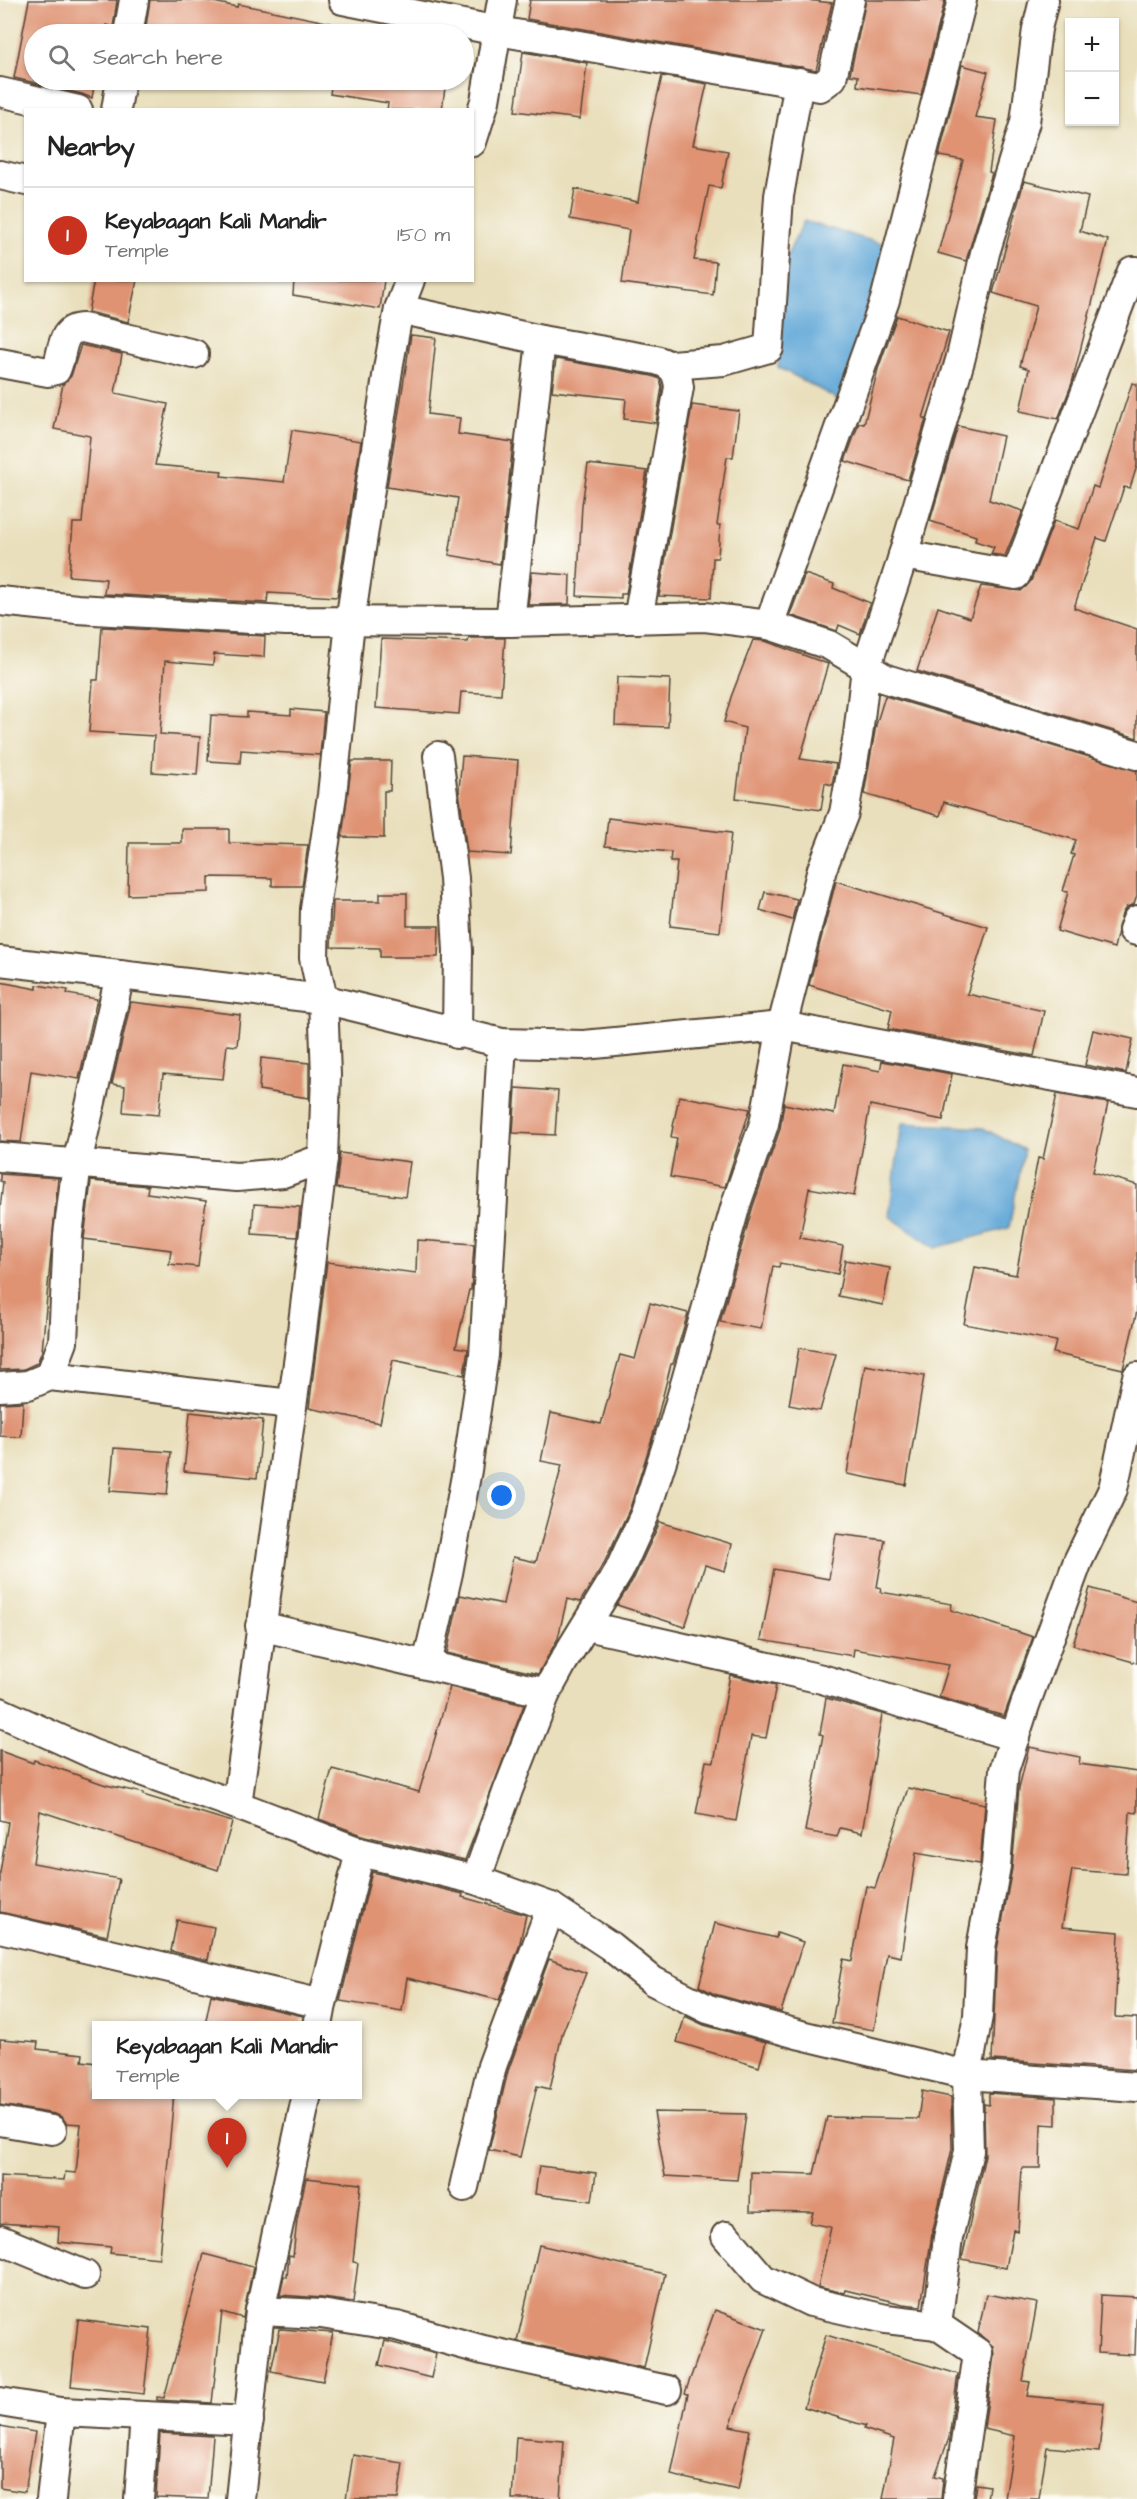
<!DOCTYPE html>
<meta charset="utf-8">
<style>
body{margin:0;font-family:"Architects Daughter",sans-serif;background:#f2f2f2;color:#222}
.controls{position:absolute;right:18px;top:18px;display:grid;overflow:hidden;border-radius:0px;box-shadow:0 2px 4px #0004}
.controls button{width:54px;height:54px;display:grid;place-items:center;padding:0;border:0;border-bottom:2px solid #e0e0e0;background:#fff;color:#222;font:30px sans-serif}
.you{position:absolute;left:502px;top:1496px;width:21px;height:21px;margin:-15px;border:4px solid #fff;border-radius:50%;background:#1a73e8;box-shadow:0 0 0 9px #1a73e833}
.badge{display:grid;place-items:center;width:39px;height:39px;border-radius:50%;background:#c8321e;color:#fff;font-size:20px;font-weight:700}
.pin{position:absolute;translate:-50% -50px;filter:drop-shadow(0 2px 3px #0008)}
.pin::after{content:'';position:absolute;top:32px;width:21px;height:18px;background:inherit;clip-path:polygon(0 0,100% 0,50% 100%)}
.popup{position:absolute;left:92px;top:2021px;width:270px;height:78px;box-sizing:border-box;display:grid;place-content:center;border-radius:0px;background:#fff;filter:drop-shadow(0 2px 4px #0005);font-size:20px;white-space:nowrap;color:#767676}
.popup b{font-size:22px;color:#222}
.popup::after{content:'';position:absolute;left:50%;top:100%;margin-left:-12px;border:12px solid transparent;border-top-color:#fff}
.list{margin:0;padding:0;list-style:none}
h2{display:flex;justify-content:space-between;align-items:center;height:78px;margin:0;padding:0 24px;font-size:26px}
h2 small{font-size:20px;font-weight:400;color:#767676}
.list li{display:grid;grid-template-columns:39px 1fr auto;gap:18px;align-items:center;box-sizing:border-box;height:96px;padding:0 24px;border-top:2px solid #e0e0e0}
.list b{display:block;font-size:22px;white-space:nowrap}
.list p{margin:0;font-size:20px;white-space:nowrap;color:#767676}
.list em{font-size:20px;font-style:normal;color:#767676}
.icon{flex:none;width:33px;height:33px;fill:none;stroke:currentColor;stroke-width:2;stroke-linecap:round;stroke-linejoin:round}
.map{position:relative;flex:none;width:1137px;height:2499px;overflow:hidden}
.search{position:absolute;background:#fff;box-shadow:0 2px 4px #0004;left:24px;top:24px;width:450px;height:66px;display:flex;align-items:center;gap:15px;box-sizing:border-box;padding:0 21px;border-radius:33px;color:#767676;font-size:22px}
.panel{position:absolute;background:#fff;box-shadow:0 2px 4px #0004;left:24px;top:108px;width:450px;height:174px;border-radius:0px}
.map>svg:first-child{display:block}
</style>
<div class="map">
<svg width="1137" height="2499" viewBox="0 0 1137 2499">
<rect width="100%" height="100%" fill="#fdfcf7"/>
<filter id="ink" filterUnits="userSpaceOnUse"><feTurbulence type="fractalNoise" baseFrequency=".0167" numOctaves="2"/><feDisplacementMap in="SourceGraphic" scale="12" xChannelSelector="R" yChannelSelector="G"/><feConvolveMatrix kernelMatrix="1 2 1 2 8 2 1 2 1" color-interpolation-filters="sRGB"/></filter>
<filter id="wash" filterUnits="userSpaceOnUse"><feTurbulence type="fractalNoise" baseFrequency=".008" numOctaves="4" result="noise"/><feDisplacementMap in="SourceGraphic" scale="24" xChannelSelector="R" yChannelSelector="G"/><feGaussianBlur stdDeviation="1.35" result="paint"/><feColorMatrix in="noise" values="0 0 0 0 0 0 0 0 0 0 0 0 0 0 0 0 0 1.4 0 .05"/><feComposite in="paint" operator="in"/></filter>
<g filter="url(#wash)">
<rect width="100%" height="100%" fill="#e9dfbc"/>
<g fill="#62a8d8" stroke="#4e697b" stroke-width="1.5">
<path d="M804 221 890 246 841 401 778 367 781 268Z"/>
<path d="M902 1123 983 1128 1024 1150 1009 1228 935 1248 889 1216Z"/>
</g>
<g id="blocks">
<g fill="#df9373">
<path d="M29 0H117L113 27 106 25 104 34H34V80H95L92 98 82 94 14 78Z"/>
<path d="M150 0H205L237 7 238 4 331 23 329 34H151L145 33Z"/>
<path d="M530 0H806L832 3 816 70 527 19Z"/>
<path d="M866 0H945L921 95 857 86 858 76 850 75Z"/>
<path d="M523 52 587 63 580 119 515 111Z"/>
<path d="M962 65 988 72 975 117 997 120 989 172 992 173 966 261 938 253 963 160 939 156Z"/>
<path d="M662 76 707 84 693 145 728 151 721 188 709 186 694 260 716 262 713 295 622 283 629 230 570 219 575 189 638 202 650 127Z"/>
<path d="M332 80H446L442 110H387L388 103 330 94Z"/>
<path d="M1024 181 1088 197 1080 231 1108 240 1072 383 1058 419 1020 411 1029 369 1020 366 1036 306 993 293Z"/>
<path d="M94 280H137L128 322 88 312Z"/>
<path d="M294 280H384L380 309 293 295Z"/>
<path d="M897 316 949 332 923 418 926 419 908 480 845 461 859 423 864 424 878 369Z"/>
<path d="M411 335 436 338 428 414 460 418 458 434 513 442 500 564 449 555 458 498 387 487Z"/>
<path d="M81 345 122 354 115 393 168 404 155 465 222 471 221 476 284 482 292 430 361 441 337 597 268 593 267 603 104 594 106 579 69 576 73 523H82L90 436 54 429 63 384 71 376Z"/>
<path d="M556 359 652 376 660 379 662 387 656 423 624 419 626 399 552 391Z"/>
<path d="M1132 383 1137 384V466L1130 488 1124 487 1106 541 1097 538 1074 608 1137 629V738L917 671 938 607 970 618 981 586 1021 591 1031 581 1054 521 1079 529 1093 486 1098 488Z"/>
<path d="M692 405 739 411 733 457H727L717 525H720L718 558H713L711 598 659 596Z"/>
<path d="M958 426 1003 436 989 500 1023 511 1005 556 991 554 994 547 975 541 976 536 930 521Z"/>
<path d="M588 464 647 471 626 594H621V598L577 596 582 505Z"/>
<path d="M532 572 570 575 569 604 528 605Z"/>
<path d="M805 574 834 584 833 588 870 603 860 634 839 625 837 631 790 615Z"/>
<path d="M102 627 265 636 264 657 214 654 213 665 165 661 160 734 200 737 197 775 152 772 154 736 89 732 93 680H98Z"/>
<path d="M469 638H505L501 694 461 692 459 714 376 708 381 639 468 642Z"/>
<path d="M753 640 765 641 828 664 800 759 836 764 832 785 825 783 821 810 736 798 745 728 724 722 731 697Z"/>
<path d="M617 677 670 679 668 727 615 725Z"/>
<path d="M885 696 1137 771V895L1134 904 1126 907 1122 914 1114 948 1057 931 1068 892 1063 891 1074 855 1071 854 1076 840 944 802 940 816 864 794 876 725Z"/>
<path d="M291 709 324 712 320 755 241 750 240 763 208 761 211 715 247 717V712L291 715Z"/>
<path d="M462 756 518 760 511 855 467 852 459 790Z"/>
<path d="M352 761H391L390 791H384V838L342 837Z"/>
<path d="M608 818 731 833 720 932 670 926 677 862H670L671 852 605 846Z"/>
<path d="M182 829H229V843L308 845 302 886H272V878L209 877V892L128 895 129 843H182Z"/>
<path d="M836 881 988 927 967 994 1044 1011 1034 1056 888 1029 892 1010 809 985Z"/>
<path d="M765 892 797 899 792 920 760 910Z"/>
<path d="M380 893H407V926H439L438 957H380V948L331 947 333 901H380Z"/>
<path d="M0 982 37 989V985L68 990 67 994 97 999 79 1079 31 1071 21 1142 0 1141Z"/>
<path d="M131 1002 240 1015 237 1046 227 1045 223 1079 163 1074 159 1115 123 1112 125 1086 112 1084Z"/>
<path d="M1093 1030 1133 1039 1126 1073 1085 1065Z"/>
<path d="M261 1058 309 1063V1098L259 1090Z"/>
<path d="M882 1061 952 1074 943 1120 870 1105 854 1196 809 1188 800 1238 843 1246 838 1274 780 1263 779 1267 773 1266 761 1329 720 1322 753 1206 780 1129 784 1104 834 1114 843 1064 880 1071Z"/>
<path d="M516 1088 558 1091 555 1135 513 1133Z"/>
<path d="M1057 1094 1108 1103 1093 1172 1137 1185V1311L1123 1369 1053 1353 1056 1341 964 1324 975 1267 1016 1275 1038 1158 1043 1159Z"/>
<path d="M679 1096 750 1109 725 1187 670 1177 677 1138 671 1137Z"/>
<path d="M340 1153 410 1162 405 1197 336 1188Z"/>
<path d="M0 1174 58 1178 42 1351 37 1363 24 1369 0 1370V1209L3 1182 0 1181Z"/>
<path d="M91 1181 148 1186 147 1193 206 1201 198 1267 169 1264 171 1250 84 1239Z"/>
<path d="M254 1204 300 1207 297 1237 252 1234Z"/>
<path d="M417 1240 474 1244 471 1290H469L456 1347 468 1349 464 1375 393 1360 380 1423 309 1408 327 1262 416 1273Z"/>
<path d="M845 1260 890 1268 883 1305 838 1296Z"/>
<path d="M650 1303 688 1313 673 1364H671L653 1435 630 1508 604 1563 580 1602 567 1599 558 1638 538 1674 447 1653 460 1595 503 1604 513 1557 536 1562 562 1465 541 1461 551 1413 601 1424 620 1355 635 1359Z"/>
<path d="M799 1348 836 1354 820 1411 789 1405Z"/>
<path d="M865 1365 924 1376 906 1485 847 1474Z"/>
<path d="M23 1402 21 1437 0 1436V1403Z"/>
<path d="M190 1412 263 1420 257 1478 184 1471Z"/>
<path d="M114 1448 171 1452 167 1495 110 1491Z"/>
<path d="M660 1522 732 1544 725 1571 705 1565 685 1627 617 1605 634 1578Z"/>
<path d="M836 1534 885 1540 877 1587 881 1588 880 1592 952 1604 951 1610 1033 1637 1004 1716 939 1697 949 1665 854 1649 853 1656 761 1640 774 1569 829 1579Z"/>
<path d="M1090 1588 1137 1602V1663L1073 1645Z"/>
<path d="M730 1675 776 1685 766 1738 751 1736 736 1821 696 1814 706 1761 714 1762Z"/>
<path d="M450 1687 524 1705 465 1860 365 1836 319 1819 332 1769 419 1792Z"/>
<path d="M826 1698 882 1714 862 1833 840 1828 837 1837 805 1831 823 1735 820 1734Z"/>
<path d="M1029 1747 1080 1757 1079 1764 1137 1772V1813L1130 1812 1126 1874 1072 1870 1062 1927 1119 1932 1115 2017 1137 2018V2070L992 2060 997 1950 1012 1869 1019 1788Z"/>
<path d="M0 1751 33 1763 34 1760 106 1785 143 1793V1795L232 1822 218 1870 40 1811 33 1863 119 1879 107 1936 0 1912V1873L8 1822 0 1820Z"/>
<path d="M908 1788 985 1804 980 1864 916 1853 901 1957 887 1954 874 2030 832 2023 843 1959 852 1961 866 1886 875 1888Z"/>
<path d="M372 1872 463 1894 462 1897 526 1915 519 1947 499 2000 407 1978 402 2011 340 2001Z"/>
<path d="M177 1920 214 1927 208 1960 171 1951Z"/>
<path d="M715 1923 776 1938 777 1933 803 1942 781 2012 714 1994 699 1986Z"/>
<path d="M549 1959 586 1973 562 2034 550 2089 537 2086 520 2157 489 2150 508 2071Z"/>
<path d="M211 1995 303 2016 302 2025H205Z"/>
<path d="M685 2016 704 2025 766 2042 759 2067 677 2042Z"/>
<path d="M0 2039 38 2042 37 2049 83 2054 82 2061 96 2063V2094H174L159 2258 110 2253 111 2247 58 2242 59 2227 0 2223V2176L64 2180 65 2172 76 2173 81 2124 66 2123 62 2117 55 2114 0 2105Z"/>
<path d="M922 2091 951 2097 952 2149 932 2234 921 2306 903 2304 845 2290 844 2293 818 2287 831 2227 810 2223 813 2212 750 2211 751 2172 814 2174 827 2117 918 2119Z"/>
<path d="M989 2093 1056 2098V2125L1041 2124 1040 2168H1022L1018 2231 1013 2230 1006 2268 962 2259 985 2155 984 2104 989 2105Z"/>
<path d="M654 2112 746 2114 737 2180 665 2176Z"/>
<path d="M539 2166 596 2173 592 2201 535 2194Z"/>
<path d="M306 2178 361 2184 353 2262 358 2263 353 2302 322 2298 280 2295 284 2276 287 2277 289 2255 293 2256 297 2220Z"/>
<path d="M539 2245 665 2274 644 2368 517 2341Z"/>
<path d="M204 2254 253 2267 243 2318 222 2312 212 2403 157 2400V2397L164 2398Z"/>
<path d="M986 2294 1037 2303 1023 2381 1030 2382 1027 2396 1104 2403 1099 2452 1047 2447 1039 2499H1005L1015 2436 984 2429 994 2355 993 2346 978 2333Z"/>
<path d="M1101 2295 1137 2297 1135 2355 1098 2353Z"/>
<path d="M715 2310 766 2329 730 2426 750 2430 738 2490 671 2475 688 2394 685 2393Z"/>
<path d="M78 2320 151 2329 144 2394 71 2386Z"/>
<path d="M280 2329 333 2333 323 2381 271 2371Z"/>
<path d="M826 2335 958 2374 949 2438 935 2476 943 2478 941 2499H883L894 2439 864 2429 866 2426 804 2407Z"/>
<path d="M385 2341 436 2354 431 2378 379 2365Z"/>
<path d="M0 2426 35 2432 25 2492 0 2488Z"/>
<path d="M160 2433 213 2436 208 2499 156 2497Z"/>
<path d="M516 2437 564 2441 560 2499H512Z"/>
<path d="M353 2455 403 2463 398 2499H346Z"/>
<path d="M976 2484 989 2486 987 2499H974Z"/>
</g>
</g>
</g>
<g filter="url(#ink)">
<use href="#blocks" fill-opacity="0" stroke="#554536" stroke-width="1.5"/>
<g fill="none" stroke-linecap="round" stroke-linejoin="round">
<g stroke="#554536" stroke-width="32">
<g id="minor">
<path d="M343 0 498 31 820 87 832 78 850 0"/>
<path d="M128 34 134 0"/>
<path d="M0 92 78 110"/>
<path d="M116 110 121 80"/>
<path d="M472 142 485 101 502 0"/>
<path d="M0 175 26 181"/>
<path d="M399 309 541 340 510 622"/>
<path d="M541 340 656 360C672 365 677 370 679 387L638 619"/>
<path d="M0 363 48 372 56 370C64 353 59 328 83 328L194 354"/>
<path d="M671 365 724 361 769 348 779 196 799 82"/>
<path d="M903 555 1016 575 1132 271H1137"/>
<path d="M0 601 77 609 286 621 510 622 705 617 769 625 829 645 886 679 1137 755"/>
<path d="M769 625 885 300 962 0"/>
<path d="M438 756 454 878 458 951 457 1034"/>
<path d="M1137 920 1133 930 1137 931"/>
<path d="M0 961 323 999 502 1043 584 1045 782 1026 1137 1092"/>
<path d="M0 1157 237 1177 283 1173 323 1158"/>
<path d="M50 1376 63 1342 68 1235 77 1163 120 975"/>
<path d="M1137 1377 1113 1489 1078 1561 1025 1705 1004 1770 996 1866 981 1948 978 2016 967 2075 1137 2087"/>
<path d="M0 1387 28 1385 50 1376 291 1404"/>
<path d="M260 1626 546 1693"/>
<path d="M587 1626 822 1679 1015 1737"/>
<path d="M427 1664 448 1573 467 1470 484 1355 502 1043"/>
<path d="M0 1712 93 1754 237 1805"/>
<path d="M360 1852 476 1880 551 1907 610 1946 653 1981 708 2009 801 2035 967 2075 969 2151 948 2238 937 2325 978 2353 957 2499"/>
<path d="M476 1880 508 1790 546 1693 563 1662 619 1571 645 1514 674 1423 737 1201 764 1124 782 1026 822 869 844 813 858 735 866 668 899 569 937 440 961 357 985 253 1025 122 1037 29 1044 0"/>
<path d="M0 1928 322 2004"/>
<path d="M318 2026 322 2004 360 1852 237 1805 299 1356 323 1158 326 1075 323 999 314 958 315 909 332 795 350 622 389 363 399 309 410 280"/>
<path d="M0 2121 52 2130"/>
<path d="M464 2187 492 2066 551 1907"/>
<path d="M726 2236 763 2279 811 2302 886 2319 937 2325"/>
<path d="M0 2240 85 2275"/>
<path d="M260 2311 321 2314 397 2326 483 2350 667 2390"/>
<path d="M0 2402 61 2412 249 2421"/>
<path d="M51 2499 61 2412"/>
<path d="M139 2499 145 2416"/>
<path d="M240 2499 260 2311 307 2094"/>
</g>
</g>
<use href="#minor" stroke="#fff" stroke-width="28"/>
</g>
</g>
</svg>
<div class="controls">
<button>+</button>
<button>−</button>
</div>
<div class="you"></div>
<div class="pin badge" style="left:227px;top:2168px">1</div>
<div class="popup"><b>Keyabagan Kali Mandir</b>Temple</div>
<div class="search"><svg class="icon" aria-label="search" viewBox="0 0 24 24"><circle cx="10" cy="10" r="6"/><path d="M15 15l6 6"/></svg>Search here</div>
<section class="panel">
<h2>Nearby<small></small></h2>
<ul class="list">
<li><span class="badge">1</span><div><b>Keyabagan Kali Mandir</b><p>Temple</p></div><em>150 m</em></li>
</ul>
</section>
</div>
